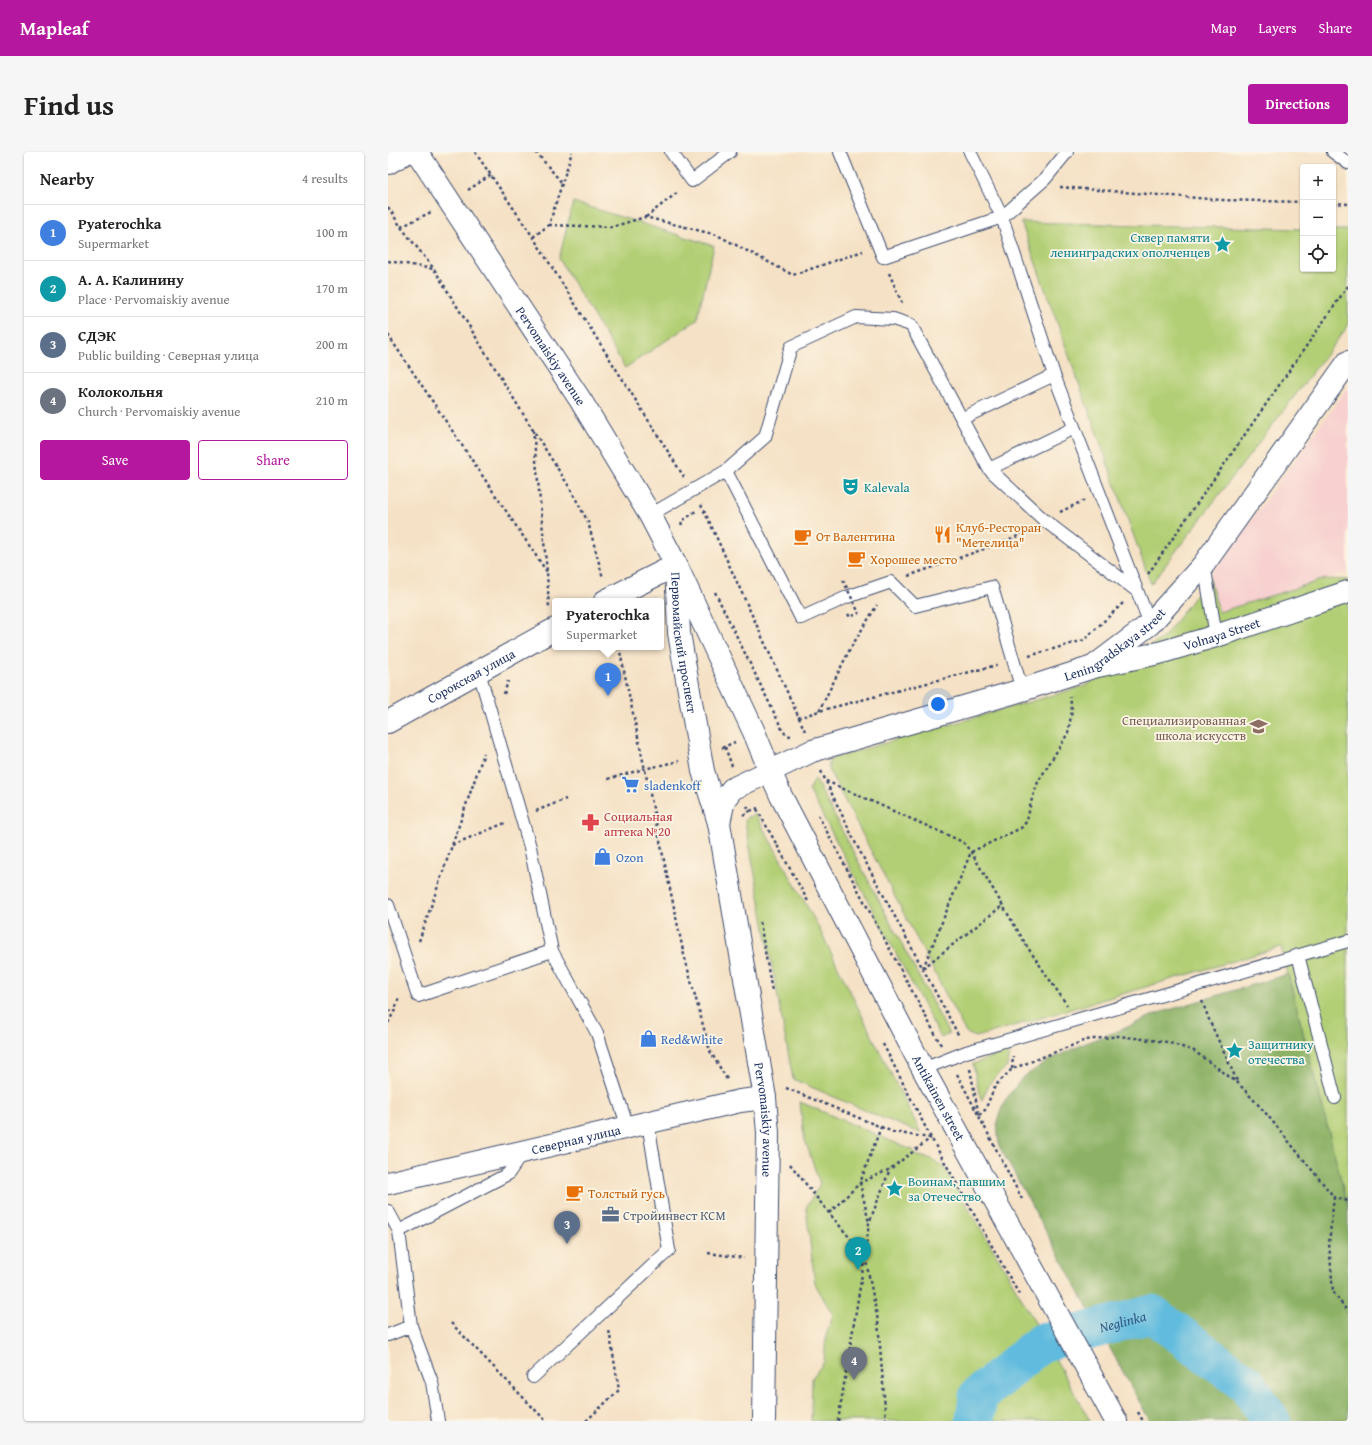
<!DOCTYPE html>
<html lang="en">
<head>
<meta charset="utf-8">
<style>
  body { margin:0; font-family:"Gentium Book Plus",serif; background:#f6f6f6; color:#222 }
  .controls { position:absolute; right:12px; top:12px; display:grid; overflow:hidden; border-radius:4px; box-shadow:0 1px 3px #0004 }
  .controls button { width:36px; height:36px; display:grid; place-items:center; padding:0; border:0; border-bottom:1px solid #e0e0e0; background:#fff; color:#222; font:20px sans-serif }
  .you { position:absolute; left:550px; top:552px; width:14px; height:14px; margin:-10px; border:3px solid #fff; border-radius:50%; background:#1a73e8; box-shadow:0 0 0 6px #1a73e833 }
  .badge { display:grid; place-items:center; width:26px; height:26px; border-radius:50%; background:#b5179e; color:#fff; font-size:13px; font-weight:700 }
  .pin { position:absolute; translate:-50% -33px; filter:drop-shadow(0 1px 2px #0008) }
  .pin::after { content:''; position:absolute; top:21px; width:14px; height:12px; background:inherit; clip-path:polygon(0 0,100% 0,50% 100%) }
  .popup { position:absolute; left:164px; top:446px; width:112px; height:52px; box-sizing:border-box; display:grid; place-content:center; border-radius:4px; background:#fff; filter:drop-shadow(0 1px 3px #0005); font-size:13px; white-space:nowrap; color:#767676 }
  .popup b { font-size:15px; color:#222 }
  .popup::after { content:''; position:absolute; left:50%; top:100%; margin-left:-8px; border:8px solid transparent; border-top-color:#fff }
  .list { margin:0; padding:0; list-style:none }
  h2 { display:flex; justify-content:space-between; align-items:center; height:52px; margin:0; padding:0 16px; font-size:17px }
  h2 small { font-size:13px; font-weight:400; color:#767676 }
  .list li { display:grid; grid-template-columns:26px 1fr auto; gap:12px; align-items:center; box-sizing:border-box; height:56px; padding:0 16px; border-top:1px solid #e0e0e0 }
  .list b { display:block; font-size:15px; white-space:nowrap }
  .list p { margin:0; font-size:13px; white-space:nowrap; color:#767676 }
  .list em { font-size:13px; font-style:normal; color:#767676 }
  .actions { display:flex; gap:8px; padding:12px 16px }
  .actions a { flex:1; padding:9px 0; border:1px solid #b5179e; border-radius:4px; text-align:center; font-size:14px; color:#b5179e }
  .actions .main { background:#b5179e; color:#fff }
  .icon { flex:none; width:22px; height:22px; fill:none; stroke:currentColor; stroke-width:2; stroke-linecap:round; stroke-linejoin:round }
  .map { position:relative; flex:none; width:960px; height:1269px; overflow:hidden; border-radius:4px }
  header { display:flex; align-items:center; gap:24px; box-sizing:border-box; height:56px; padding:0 20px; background:#b5179e; color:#fff }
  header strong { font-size:19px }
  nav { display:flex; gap:22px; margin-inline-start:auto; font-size:14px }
  .intro { display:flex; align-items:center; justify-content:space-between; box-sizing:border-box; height:96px; padding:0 24px }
  h1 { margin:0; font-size:28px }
  .button { padding:10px 18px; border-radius:4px; background:#b5179e; color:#fff; font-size:14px; font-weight:700 }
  main { display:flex; gap:24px; padding:0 24px }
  aside { flex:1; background:#fff; border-radius:4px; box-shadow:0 1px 3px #0004 }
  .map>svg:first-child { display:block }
  .built { fill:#f7d0cf }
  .green { fill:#b2cf75; stroke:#667f6a }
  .forest { fill:#8db266; stroke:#547062 }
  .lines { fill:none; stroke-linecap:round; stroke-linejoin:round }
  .river { stroke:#60bbde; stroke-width:39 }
  .service-casing { stroke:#3c4a6d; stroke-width:14 }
  .minor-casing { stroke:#3c4a6d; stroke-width:24 }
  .tertiary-casing { stroke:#3c4a6d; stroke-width:24 }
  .secondary-casing { stroke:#3c4a6d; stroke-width:24 }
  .primary-casing { stroke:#3c4a6d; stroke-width:24 }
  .path { stroke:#3c4a6d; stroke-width:2.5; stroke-dasharray:3 3; stroke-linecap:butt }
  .service { stroke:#fff; stroke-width:12 }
  .minor { stroke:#fff; stroke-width:22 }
  .tertiary { stroke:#fff; stroke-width:22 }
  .secondary { stroke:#fff; stroke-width:22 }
  .primary { stroke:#fff; stroke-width:22 }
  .path-bridge { stroke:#3c4a6d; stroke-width:2.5; stroke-dasharray:3 3; stroke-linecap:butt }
  .labels { text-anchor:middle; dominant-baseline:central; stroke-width:3.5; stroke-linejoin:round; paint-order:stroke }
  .culture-label { font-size:13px; fill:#0d838f; stroke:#fcf5e5; text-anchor:start }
  .street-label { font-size:13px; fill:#1b2f5e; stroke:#fcf5e5 }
  .food-label { font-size:13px; fill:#c56008; stroke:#fcf5e5; text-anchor:start }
  .education-label { font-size:13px; fill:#785e54; stroke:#fcf5e5; text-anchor:end }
  .shop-label { font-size:13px; fill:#366cbe; stroke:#fcf5e5; text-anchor:start }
  .health-label { font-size:13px; fill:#be3a42; stroke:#fcf5e5; text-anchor:start }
  .service-label { font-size:13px; fill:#4e5e75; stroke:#fcf5e5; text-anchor:start }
  .water-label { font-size:14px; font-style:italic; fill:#305984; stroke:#fcf5e5 }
</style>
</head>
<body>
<header>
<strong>Mapleaf</strong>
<nav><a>Map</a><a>Layers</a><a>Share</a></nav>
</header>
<div class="intro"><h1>Find us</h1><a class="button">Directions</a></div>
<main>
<aside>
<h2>Nearby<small>4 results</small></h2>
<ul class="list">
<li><span class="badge" style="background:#3f7fe0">1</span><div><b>Pyaterochka</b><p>Supermarket</p></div><em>100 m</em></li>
<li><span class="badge" style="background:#0f9aa8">2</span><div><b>А. А. Калинину</b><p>Place · Pervomaiskiy avenue</p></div><em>170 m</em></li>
<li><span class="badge" style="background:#5c6f8a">3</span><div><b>СДЭК</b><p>Public building · Северная улица</p></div><em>200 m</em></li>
<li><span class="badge" style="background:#6b7280">4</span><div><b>Колокольня</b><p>Church · Pervomaiskiy avenue</p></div><em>210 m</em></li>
</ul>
<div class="actions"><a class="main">Save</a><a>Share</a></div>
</aside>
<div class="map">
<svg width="960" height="1269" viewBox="0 0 960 1269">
  <rect width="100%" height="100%" fill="#fcf5e5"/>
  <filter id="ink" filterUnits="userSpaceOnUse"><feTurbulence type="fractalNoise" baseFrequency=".025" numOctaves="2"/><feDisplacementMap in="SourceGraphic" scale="8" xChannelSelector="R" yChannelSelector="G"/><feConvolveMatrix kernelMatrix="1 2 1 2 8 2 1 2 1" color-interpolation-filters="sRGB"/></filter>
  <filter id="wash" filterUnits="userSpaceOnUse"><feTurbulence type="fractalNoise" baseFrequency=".012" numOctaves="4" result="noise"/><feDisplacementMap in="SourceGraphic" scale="16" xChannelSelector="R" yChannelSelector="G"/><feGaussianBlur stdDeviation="0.9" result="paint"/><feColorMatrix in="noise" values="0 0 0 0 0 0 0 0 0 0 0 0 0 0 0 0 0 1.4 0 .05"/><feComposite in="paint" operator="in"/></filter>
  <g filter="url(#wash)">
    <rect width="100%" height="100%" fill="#f5e1c5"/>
    <path class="built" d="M960 236V420L831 461 821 425Z"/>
    <path class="green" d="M185 50 326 94 309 168 237 216 171 107Z
      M633 70 915 77V117H945V78H960V174L763 432Z
      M821 425 831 460 937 427 960 428V1055L893 795 588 885 578 881 444 624 441 617V611L445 606 697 534 776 485Z
      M427 627 561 882 553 886 421 638Z
      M367 663 369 665 430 774 485 886 533 981 492 965 405 927 357 669 359 665Z
      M621 899 619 915C604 926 601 931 594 948L591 941 585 912Z
      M412 950 524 998 530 1004 544 1007 556 1016 617 1117 702 1269H423L424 1226 436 1210 438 1184 445 1163 427 1132 418 1056 432 1032 416 985Z"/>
    <path class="forest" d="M900 822 960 1055V1269H762L611 994 609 969 616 950 634 926 663 907 698 891 735 877 768 862Z"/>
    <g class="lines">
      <path class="river" id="s1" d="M587 1269 590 1244 653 1191 764 1162 859 1232 883 1269"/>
    </g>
  </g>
  <g filter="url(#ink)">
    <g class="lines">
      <defs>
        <path id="service" d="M283 0 304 29 342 0
          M452 0 495 105 614 65 657 27 679 0
          M582 0 614 65 666 223 762 472
          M945 0 960 11
          M575 266 666 223
          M601 317 686 276
          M338 319 413 466 459 445 503 430 527 454 604 435 634 538
          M262 363 338 319 377 285 403 195 468 165 505 167 523 173 601 317 656 368 749 439
          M816 412 828 484
          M91 520 142 695 164 799 209 881 240 976
          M0 753 30 844 164 799
          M910 803 947 946
          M535 917 578 900 960 789
          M0 1059 11 1079 23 1174 44 1230 50 1269
          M11 1079 120 1022 135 1000
          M0 1183 23 1174
          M145 1225 281 1098 260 971"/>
        <g id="minor">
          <path d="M217 449 288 413"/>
          <path id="s2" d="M705 515 771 501 828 484 960 440"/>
          <path id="s3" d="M0 570 167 477"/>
          <path id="s4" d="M0 1031 352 949 377 946"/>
        </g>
        <g id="tertiary">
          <path d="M0 11 19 0"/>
          <path id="s5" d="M288 413 291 481 315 619 331 671 377 946 380 981 376 1269"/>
          <path d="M331 671 336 648 344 637 382 619"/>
        </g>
        <g id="secondary">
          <path id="s6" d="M382 619 424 599 634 538 705 515 762 472 816 412 960 210"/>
        </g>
        <g id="primary">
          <path id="s7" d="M29 0 193 249 262 363 288 413 366 580 382 619 393 644 535 917 728 1269"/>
        </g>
      </defs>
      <use href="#service" class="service-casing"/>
      <use href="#minor" class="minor-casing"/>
      <use href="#tertiary" class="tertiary-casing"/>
      <use href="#secondary" class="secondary-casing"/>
      <use href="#primary" class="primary-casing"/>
      <path class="path" d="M87 0 145 85 296 325
        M148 0 174 31
        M672 35 834 48 915 50
        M80 38 103 23
        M945 51 960 52
        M0 55 13 75 43 60
        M258 65 290 40
        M161 73 224 75 257 65 329 83 405 123 475 99
        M13 75 46 117 145 278 182 336 200 370 215 426
        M145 85 161 73 184 0
        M0 109 46 117
        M501 121 514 151
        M0 183 159 420
        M145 278 159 420 161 456
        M313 353 321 369 417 579
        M672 360 697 348
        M294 373 293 370 309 358
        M760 422 960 134
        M520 424 624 387 642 377
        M327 440 394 577 398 583 403 584
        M460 462 462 465 471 461
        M231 495 296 803 322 899 340 929
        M641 504 696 488 735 451
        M116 542 120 529
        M431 559 462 497 489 453
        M410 566 431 559 609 513
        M337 595 344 614
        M334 596 347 590
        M433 619 468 692 571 884
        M220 627 256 617 291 609
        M438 629 575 690 583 700 640 796 679 853
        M359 654 362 659 370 656
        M369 657 421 751
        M148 659 178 647
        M355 663 362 659
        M430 663 553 893
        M64 693 117 671
        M372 770 384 840
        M31 789 96 601
        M535 816 583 700 633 676 639 669 643 650 650 630 680 581 684 558 682 545
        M535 816 614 754
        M814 849 822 870 850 931
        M0 859 6 858
        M0 871 7 858 11 845
        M495 892 542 984 632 1144
        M582 917 591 964
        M624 917 625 904
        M569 922 634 1047
        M398 936 493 975 472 1031 481 1071
        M591 963 597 958 607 934 624 917 698 888 731 884 779 890 806 899 850 931 876 959 946 1045 960 1049
        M493 975 505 980 542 986
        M402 1012 441 1061 477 1104 490 1169 498 1269
        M946 1045 941 1091 945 1140 960 1160
        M441 1061 472 1031 502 1017 543 986
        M320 1101 356 1106
        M63 1171 158 1269
        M750 1260 755 1269
        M198 1269 231 1238 221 1178
        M450 1269 477 1104 481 1071 502 1017"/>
      <use href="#service" class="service"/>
      <use href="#minor" class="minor"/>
      <use href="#tertiary" class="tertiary"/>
      <use href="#secondary" class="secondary"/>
      <use href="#primary" class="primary"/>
      <path class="path-bridge" d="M455 428 471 461"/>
    </g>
  </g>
  <defs>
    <symbol id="sight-bare" viewBox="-9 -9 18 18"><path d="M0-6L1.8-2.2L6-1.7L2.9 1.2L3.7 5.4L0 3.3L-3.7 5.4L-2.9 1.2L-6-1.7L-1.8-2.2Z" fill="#0f9aa8" stroke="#fcf5e5" stroke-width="2.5" paint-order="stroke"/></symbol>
    <symbol id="theatre-bare" viewBox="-9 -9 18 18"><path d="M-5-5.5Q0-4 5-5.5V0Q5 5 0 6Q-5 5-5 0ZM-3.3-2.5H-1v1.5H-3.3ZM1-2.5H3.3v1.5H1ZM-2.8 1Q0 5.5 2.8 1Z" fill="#0f9aa8" stroke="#fcf5e5" stroke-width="2.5" paint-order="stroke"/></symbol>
    <symbol id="restaurant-bare" viewBox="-9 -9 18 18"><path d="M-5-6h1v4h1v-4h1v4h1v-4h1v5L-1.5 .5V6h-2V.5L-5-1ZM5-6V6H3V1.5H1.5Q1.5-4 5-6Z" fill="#e8710a" stroke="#fcf5e5" stroke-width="2.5" paint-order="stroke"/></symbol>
    <symbol id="cafe-bare" viewBox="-9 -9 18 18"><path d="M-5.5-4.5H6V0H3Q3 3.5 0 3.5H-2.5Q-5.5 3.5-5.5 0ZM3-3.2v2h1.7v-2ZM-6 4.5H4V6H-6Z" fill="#e8710a" stroke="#fcf5e5" stroke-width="2.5" paint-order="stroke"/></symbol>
    <symbol id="school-bare" viewBox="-9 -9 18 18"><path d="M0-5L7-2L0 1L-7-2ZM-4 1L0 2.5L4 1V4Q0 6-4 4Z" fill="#8d6e63" stroke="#fcf5e5" stroke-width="2.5" paint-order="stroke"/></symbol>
    <symbol id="supermarket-bare" viewBox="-9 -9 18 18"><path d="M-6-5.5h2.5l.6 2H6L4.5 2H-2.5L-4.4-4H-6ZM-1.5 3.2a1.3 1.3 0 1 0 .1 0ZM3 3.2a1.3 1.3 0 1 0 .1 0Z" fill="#3f7fe0" stroke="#fcf5e5" stroke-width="2.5" paint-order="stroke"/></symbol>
    <symbol id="pharmacy-bare" viewBox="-9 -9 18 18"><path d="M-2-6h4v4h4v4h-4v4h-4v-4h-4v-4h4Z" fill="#e0444e" stroke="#fcf5e5" stroke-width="2.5" paint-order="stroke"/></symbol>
    <symbol id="shop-bare" viewBox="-9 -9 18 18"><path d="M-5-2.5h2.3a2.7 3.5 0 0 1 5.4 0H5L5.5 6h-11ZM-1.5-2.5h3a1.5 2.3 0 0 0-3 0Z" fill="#3f7fe0" stroke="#fcf5e5" stroke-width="2.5" paint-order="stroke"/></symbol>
    <symbol id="office-bare" viewBox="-9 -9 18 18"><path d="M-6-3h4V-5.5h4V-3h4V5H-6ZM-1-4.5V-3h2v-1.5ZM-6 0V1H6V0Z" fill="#5c6f8a" stroke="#fcf5e5" stroke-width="2.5" paint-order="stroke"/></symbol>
  </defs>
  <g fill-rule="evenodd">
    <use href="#sight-bare" x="822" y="80" width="25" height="25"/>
    <use href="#theatre-bare" x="450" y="322" width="25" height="25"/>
    <use href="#restaurant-bare" x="542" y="370" width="25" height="25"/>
    <use href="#cafe-bare" x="402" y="372" width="25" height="25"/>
    <use href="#cafe-bare" x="456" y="394" width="25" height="25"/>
    <use href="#school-bare" x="858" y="562" width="25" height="25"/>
    <use href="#supermarket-bare" x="230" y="620" width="25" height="25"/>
    <use href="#pharmacy-bare" x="190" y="658" width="25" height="25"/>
    <use href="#shop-bare" x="202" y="692" width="25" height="25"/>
    <use href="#shop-bare" x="248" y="874" width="25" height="25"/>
    <use href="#sight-bare" x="834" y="886" width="25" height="25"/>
    <use href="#sight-bare" x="494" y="1024" width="25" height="25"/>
    <use href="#cafe-bare" x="174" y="1028" width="25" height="25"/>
    <use href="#office-bare" x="210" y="1050" width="25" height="25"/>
  </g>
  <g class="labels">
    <g class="culture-label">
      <text x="822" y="85" text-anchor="end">Сквер памяти<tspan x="822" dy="15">ленинградских ополченцев</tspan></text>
      <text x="476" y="335">Kalevala</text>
      <text x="860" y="892">Защитнику<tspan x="860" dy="15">отечества</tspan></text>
      <text x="520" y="1029">Воинам, павшим<tspan x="520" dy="15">за Отечество</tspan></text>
    </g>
    <g class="street-label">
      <text stroke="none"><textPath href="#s7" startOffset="244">Pervomaiskiy avenue</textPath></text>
      <text stroke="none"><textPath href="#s2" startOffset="133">Volnaya Street</textPath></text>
      <text stroke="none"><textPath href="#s5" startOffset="78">Первомайский проспект</textPath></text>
      <text stroke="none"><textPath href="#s6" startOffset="370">Leningradskaya street</textPath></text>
      <text stroke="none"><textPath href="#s3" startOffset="95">Сорокская улица</textPath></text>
      <text stroke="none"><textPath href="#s7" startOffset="1082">Antikainen street</textPath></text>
      <text stroke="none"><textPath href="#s5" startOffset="563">Pervomaiskiy avenue</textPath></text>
      <text stroke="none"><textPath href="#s4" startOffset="193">Северная улица</textPath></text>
    </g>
    <g class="food-label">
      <text x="568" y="375">Клуб-Ресторан<tspan x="568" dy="15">"Метелица"</tspan></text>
      <text x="428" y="384">От Валентина</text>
      <text x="482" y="407">Хорошее место</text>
      <text x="200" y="1041">Толстый гусь</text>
    </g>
    <g class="education-label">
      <text x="858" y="568">Специализированная<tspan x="858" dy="15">школа искусств</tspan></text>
    </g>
    <g class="shop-label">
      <text x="256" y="633">sladenkoff</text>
      <text x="228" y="705">Ozon</text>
      <text x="273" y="887">Red&amp;White</text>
    </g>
    <g class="health-label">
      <text x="216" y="664">Социальная<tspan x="216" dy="15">аптека №20</tspan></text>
    </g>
    <g class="service-label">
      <text x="235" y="1063">Стройинвест КСМ</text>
    </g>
    <g class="water-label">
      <text stroke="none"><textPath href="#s1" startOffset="192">Neglinka</textPath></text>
    </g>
  </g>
</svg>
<div class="controls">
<button>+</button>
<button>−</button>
<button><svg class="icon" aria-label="locate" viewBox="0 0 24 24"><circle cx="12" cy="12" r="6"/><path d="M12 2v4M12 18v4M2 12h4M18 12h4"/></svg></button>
</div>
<div class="you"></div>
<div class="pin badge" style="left:220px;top:544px;background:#3f7fe0">1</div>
<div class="popup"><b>Pyaterochka</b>Supermarket</div>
<div class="pin badge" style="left:470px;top:1118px;background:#0f9aa8">2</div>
<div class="pin badge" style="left:179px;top:1092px;background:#5c6f8a">3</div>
<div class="pin badge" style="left:466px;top:1228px;background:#6b7280">4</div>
</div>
</main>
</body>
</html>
